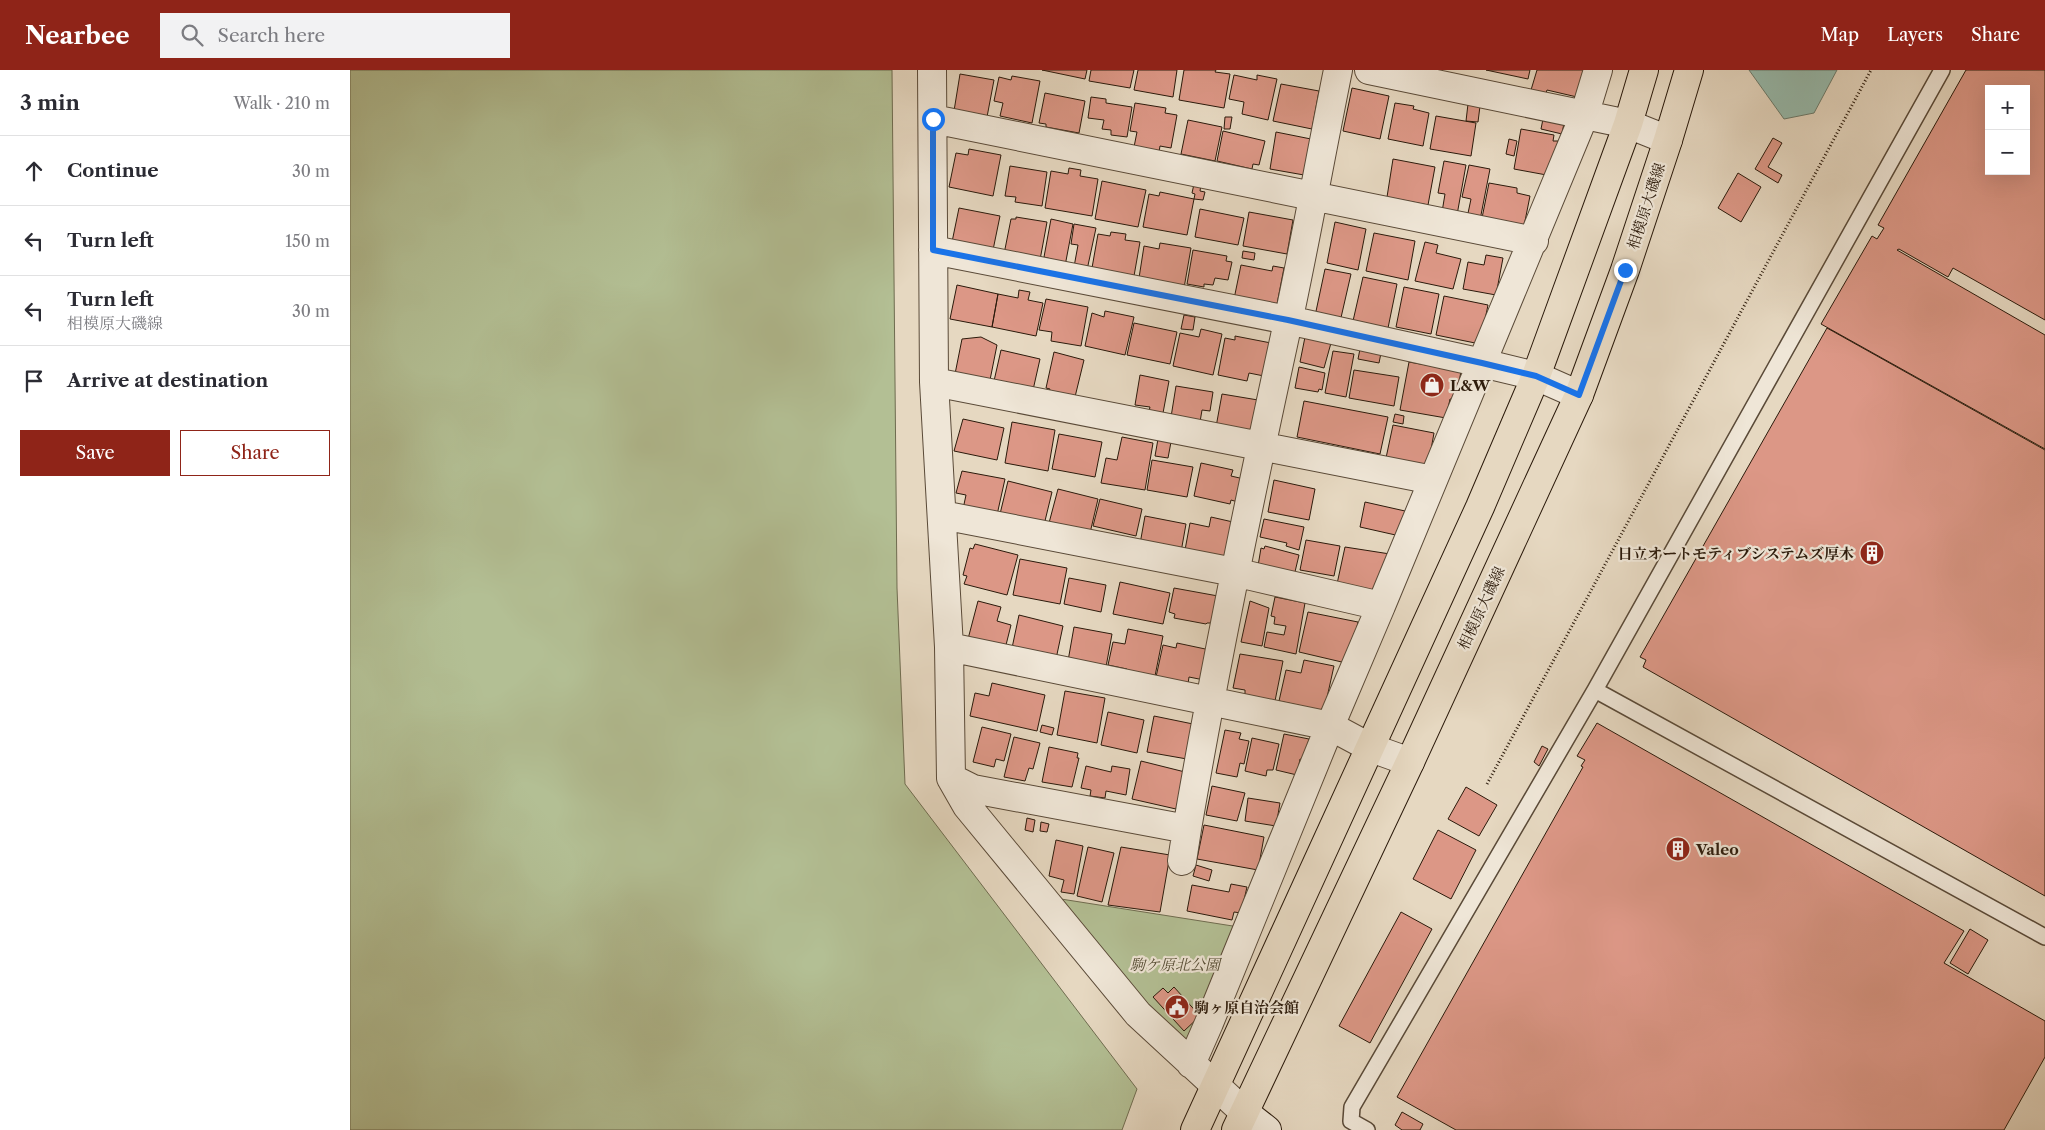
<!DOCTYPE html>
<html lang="en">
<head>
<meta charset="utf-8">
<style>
  body { margin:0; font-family:"Libre Caslon Text","Noto Serif JP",serif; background:#f2f2f3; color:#2b2b33 }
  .controls { position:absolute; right:15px; top:15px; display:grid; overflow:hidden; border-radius:0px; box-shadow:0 5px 20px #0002 }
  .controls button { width:45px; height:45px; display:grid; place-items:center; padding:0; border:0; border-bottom:1px solid #e1e1e2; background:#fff; color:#2b2b33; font:25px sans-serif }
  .stop { position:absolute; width:15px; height:15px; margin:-11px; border:4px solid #1a73e8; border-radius:50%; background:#fff }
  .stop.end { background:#1a73e8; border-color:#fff; box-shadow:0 1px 5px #0008 }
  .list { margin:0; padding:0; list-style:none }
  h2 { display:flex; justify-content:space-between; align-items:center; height:65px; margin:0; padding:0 20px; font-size:21px }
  h2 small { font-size:16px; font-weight:400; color:#7c7c81 }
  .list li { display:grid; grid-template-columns:32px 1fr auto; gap:15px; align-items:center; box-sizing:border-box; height:70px; padding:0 20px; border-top:1px solid #e1e1e2 }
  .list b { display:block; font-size:19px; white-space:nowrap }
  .list p { margin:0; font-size:16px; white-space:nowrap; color:#7c7c81 }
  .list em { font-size:16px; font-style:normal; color:#7c7c81 }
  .actions { display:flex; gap:10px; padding:15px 20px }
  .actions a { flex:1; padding:11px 0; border:1px solid #8f2418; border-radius:0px; text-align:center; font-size:18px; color:#8f2418 }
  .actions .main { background:#8f2418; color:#fff }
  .icon { flex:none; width:28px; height:28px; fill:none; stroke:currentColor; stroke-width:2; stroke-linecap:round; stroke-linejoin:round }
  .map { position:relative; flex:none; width:1695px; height:1060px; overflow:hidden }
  header { display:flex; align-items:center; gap:30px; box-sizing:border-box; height:70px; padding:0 25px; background:#8f2418; color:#fff }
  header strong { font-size:24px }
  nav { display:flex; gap:28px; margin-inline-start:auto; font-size:18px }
  .search { width:350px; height:45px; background:#f2f2f3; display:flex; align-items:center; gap:12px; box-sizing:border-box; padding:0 18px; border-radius:0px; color:#7c7c81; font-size:19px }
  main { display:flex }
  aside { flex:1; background:#fff }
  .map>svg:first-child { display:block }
  .green { fill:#b3bf94; stroke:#6f6c50 }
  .water { fill:#97bbad; stroke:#6c7b6c }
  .building { fill:#dc9786; stroke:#2b1a0b; fill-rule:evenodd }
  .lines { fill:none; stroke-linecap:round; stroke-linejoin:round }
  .lane-casing { stroke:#5a4a38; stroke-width:18 }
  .street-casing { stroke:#5a4a38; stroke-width:30 }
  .secondary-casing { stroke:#2b1a0b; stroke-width:30 }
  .primary-casing { stroke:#2b1a0b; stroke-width:30 }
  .path { stroke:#2b1a0b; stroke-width:3; stroke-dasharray:1 2.5; stroke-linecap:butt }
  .lane { stroke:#efe6d7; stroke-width:15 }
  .street { stroke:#efe6d7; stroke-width:28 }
  .secondary { stroke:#efe6d7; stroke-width:28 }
  .primary { stroke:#e6d8c1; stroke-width:28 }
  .route { stroke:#1a73e8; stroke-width:6 }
  .labels { text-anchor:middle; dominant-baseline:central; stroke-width:4.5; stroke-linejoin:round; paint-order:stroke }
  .street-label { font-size:15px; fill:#2b1a0b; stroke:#efe6d7 }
  .poi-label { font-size:15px; font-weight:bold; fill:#2b1a0b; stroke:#efe6d7; text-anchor:start }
  .park-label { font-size:15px; font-style:italic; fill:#544c34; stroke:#efe6d7 }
</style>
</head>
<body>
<header>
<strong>Nearbee</strong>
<div class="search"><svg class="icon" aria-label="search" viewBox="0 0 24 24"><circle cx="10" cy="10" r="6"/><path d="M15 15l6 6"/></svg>Search here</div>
<nav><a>Map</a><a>Layers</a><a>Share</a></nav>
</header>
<main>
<aside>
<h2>3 min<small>Walk · 210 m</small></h2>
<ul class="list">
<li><svg class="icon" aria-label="ahead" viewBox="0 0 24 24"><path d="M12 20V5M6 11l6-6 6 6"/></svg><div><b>Continue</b></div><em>30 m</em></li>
<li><svg class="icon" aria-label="left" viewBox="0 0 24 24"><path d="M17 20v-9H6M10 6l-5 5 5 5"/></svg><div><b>Turn left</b></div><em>150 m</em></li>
<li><svg class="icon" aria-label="left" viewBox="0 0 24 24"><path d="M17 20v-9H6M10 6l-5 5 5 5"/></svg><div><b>Turn left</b><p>相模原大磯線</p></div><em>30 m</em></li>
<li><svg class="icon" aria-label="arrive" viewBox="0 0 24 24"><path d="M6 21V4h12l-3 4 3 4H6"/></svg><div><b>Arrive at destination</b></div></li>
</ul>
<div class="actions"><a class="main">Save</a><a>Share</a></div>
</aside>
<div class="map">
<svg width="1695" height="1060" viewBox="0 0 1695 1060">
  <rect width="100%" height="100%" fill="#e6d8c1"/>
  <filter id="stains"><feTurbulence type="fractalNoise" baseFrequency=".004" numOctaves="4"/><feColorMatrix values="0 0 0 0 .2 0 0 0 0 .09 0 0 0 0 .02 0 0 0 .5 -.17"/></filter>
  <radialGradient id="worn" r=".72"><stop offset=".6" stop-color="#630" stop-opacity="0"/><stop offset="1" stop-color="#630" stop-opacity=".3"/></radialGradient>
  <path class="green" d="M0 0H542L547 518 555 714 787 1019 772 1060H0Z
    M711 829 889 857 844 971 831 968 790 926Z"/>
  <path class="water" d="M1399 0H1487L1464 43 1434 49Z"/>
  <path class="building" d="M692 0H737L735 9Z
    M741 0H784L780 18 739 11Z
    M788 0H827L823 27 784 20Z
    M834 0H866L865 2 880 4 874 38 829 30Z
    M1136 0H1180L1178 9Z
    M1187 0H1237L1227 27 1197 20 1196 23 1181 20Z
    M1616 0H1695V250L1603 198 1598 207 1549 179 1547 180 1695 265V379L1471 254 1522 166 1527 169 1534 158 1528 155ZM1639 19H1676V101H1639Z
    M610 4 644 10 637 47 604 41Z
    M884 5 907 10V5L927 9 918 50 892 44 894 32 879 29Z
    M662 6 690 11 682 53 650 46 653 33 644 31 649 7 661 10Z
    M931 14 969 21 962 59 923 51Z
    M1002 18 1039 26 1030 69 993 61Z
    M695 23 735 31 729 63 696 57V54L689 53Z
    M741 27 756 29V33L782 37 777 67 761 65V60L752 59 754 50 738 48Z
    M785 33 816 38 815 43 827 45 821 78 810 76 809 82 784 77 787 62 780 61Z
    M1045 33 1064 36 1063 39 1079 43 1073 76 1038 69Z
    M1118 34 1130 36 1128 52 1116 51Z
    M1086 46 1126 53 1121 86 1080 79Z
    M875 47H882L880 59H874Z
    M1193 49 1214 53 1212 64 1191 59Z
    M838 50 872 57 865 91 831 84Z
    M1171 59 1204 65 1203 71H1208L1202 106 1164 99Z
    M873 61 915 71 909 95 903 94 902 99 867 91Z
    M926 62 961 69 954 105 920 99Z
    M1423 68 1432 73 1418 97 1432 105 1428 113 1405 99Z
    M1159 69 1167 71 1164 86 1156 84Z
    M619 79 651 85 643 126 599 117 606 83 618 85Z
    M1043 89 1085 97 1078 135 1037 127Z
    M1094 91 1116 95 1107 145 1092 142 1095 124 1088 123Z
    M1119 95 1140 99 1130 150 1117 148 1121 129 1112 127Z
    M660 96 697 102 692 136 665 132 666 127 655 126Z
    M719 98 731 100 730 106 748 109 742 146 695 138 701 101 718 104Z
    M1388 103 1411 117 1391 152 1368 138Z
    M752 111 796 120 788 157 745 149Z
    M1139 113 1167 118V123L1180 126 1174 156 1132 148Z
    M844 114 851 115 850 121 855 122 853 130 844 129 845 124 842 123Z
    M810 122 844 129 837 165 793 157 799 124 809 126Z
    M609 138 650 146 643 180 602 172Z
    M850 139 894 148 888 175 845 167Z
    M899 142 943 150 937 184 893 176Z
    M666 147 697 152 690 190 654 184 661 149H666Z
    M701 149 723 154 715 196 700 192 701 189 694 187Z
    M985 152 1016 159 1008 200 977 193Z
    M724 154 746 158 737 200 724 197 728 175 721 174Z
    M761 162 776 164 775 170 790 172 784 206 742 198 748 164 760 166Z
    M1024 163 1065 171 1058 210 1016 201Z
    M1075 172 1088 175 1086 183 1111 189 1103 219 1065 211Z
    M810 173 841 178 834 218 789 208 794 176 809 179Z
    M843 180 877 186 876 191 882 192 878 210 865 208 863 215 854 214V217L837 214Z
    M893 181 905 183 904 190 892 188Z
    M1136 185 1153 188 1146 225 1113 219 1118 192 1134 195Z
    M891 195 922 201 923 196 934 198 927 234 918 232 917 236 884 229Z
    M975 199 1001 204 990 252 965 246Z
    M1013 207 1047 214 1038 258 1003 251Z
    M607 215 648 224 642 257 600 249Z
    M1054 217 1089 224 1081 264 1046 257Z
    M669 220 680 222 678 230 693 233 686 266 642 257 648 224 668 228Z
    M1094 226 1138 235 1130 274 1086 265Z
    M696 229 738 237 731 276 701 271 702 262 689 260Z
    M755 241 784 247 775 285 735 276 742 243 754 247Z
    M834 245 845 247 843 260 831 259Z
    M784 253 827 262 820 294 777 285Z
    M1477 258 1695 380V826L1293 597 1296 590 1290 587Z
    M851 259 872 264 863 305 823 296 830 263 849 267Z
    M885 266 921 273 914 306 899 303 897 311 868 305 875 268 885 270Z
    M631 267 647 275 640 310 605 304 612 269Z
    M955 267 981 273 974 298 950 292Z
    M1010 279 1031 283 1029 293 1008 289Z
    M651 280 690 289 683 320 644 311Z
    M983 281 1004 284 996 327 975 323Z
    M704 282 734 290 724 331 698 325 700 319 696 318Z
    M1059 292 1111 301 1106 330 1100 329 1096 348 1050 340Z
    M949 297 975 303 972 320 969 319 968 322 945 318Z
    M1004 300 1049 307 1044 336 999 328Z
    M790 305 819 311 813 343 799 341 800 337 785 335Z
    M826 316 863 322 860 341 852 340 850 352 821 347Z
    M872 324 908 330 901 364 866 357Z
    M954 331 1038 347 1030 384 947 367Z
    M1045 344 1054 346 1053 354 1043 352Z
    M613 349 654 358 647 390 604 381Z
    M662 352 705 360 698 401 655 393Z
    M1043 355 1084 363 1078 396 1036 388Z
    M709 364 752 372 745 407 702 399Z
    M772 367 803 373 795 420 751 413 756 388 767 390Z
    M808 369 821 372 818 388 805 386Z
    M802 390 843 397 837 427 797 420Z
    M851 393 883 400 881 406 894 409 888 432 881 430 880 434 844 426Z
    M612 401 655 409 647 445 613 439 616 425 606 423Z
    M924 410 965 419 959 450 918 442Z
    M658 411 702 422 694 455 650 444Z
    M708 419 748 429 740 463 699 453Z
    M750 429 792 439 786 466 743 456Z
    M1015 432 1055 441 1050 466 1010 457Z
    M795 446 836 454 831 482 790 474Z
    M861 447 883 452 875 488 835 480 840 453 859 457Z
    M914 449 954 457 949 480 936 476 937 473 910 467Z
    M956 470 990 476 984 506 950 500Z
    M625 474 668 485 657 525 614 514 617 506 613 505 620 478 623 479Z
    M915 476 949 485 944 506 908 496 911 478 914 479Z
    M995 477 1040 484 1033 505 1022 521 987 514Z
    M670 489 717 498 710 534 663 525Z
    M719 508 756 515 751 542 714 534Z
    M770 512 820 523 813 554 763 544Z
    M824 518 868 526 862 553H857L856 554 824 548 825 544 819 542Z
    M925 527 955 533 946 584 914 577 917 562 934 565 936 556 924 554 925 547 921 546Z
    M628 531 651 537 647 551 661 555 655 579 618 569Z
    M900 531 919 538 912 576 891 572Z
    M958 542 1008 552 1004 571H1001L996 593 949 582Z
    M669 545 713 556 706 589 662 578Z
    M724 557 762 564 756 597 718 591Z
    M778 559 813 566 804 611 775 605 777 599 758 595 763 572 775 574Z
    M827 573 860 580 854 610 839 607 838 614 806 607 813 575 826 578Z
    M890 584 933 591 925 631 895 625V620L883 618Z
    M954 590 984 596 974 641 929 631 936 600 951 603Z
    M642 613 695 625 687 661 620 646 625 623 639 626Z
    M715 621 755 628 747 673 707 665Z
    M758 642 794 650 787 683 751 675Z
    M804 646 843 654 837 689 797 682Z
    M1247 653 1614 861 1594 893 1695 951V987L1654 1060H1106L1047 1027 1233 697 1231 696 1235 690 1227 686Z
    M692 655 704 658 702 665 690 662Z
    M632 657 661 664 654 691 646 689 644 697 623 692Z
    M875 660 891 663 889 669 899 671 894 694 890 693 887 707 866 703Z
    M934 664 959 669 954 690 950 689 947 705 926 700Z
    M664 667 690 673 683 699 679 698 675 711 654 707Z
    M902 668 929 674 923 700H917L916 706 895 701Z
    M1192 676 1198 679 1189 696 1184 692Z
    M699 677 728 683 727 688H729L722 717 692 712Z
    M791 691 835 702 826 739 782 729Z
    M736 696 761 702 762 696 780 699 776 725 756 721 755 728 740 726 741 720 731 718Z
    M862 716 895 723 887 751 856 745Z
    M1116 717 1147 735 1129 766 1098 749Z
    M898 728 930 733 926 756 895 751Z
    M677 748 685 750 683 762 675 760Z
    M691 752 699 754 697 762 690 761Z
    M854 755 914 767 908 800 847 789Z
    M1088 760 1126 780 1101 829 1063 809Z
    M706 770 733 776 724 824 711 822 714 810 699 806Z
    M738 777 764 783 752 832 727 826Z
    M771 777 820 785 810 842 758 835Z
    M846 795 862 800 859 811 843 806Z
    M881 814 897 817 891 843 884 842 882 850 837 841 842 815 879 822Z
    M1051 842 1082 859 1020 973 989 956Z
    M1620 859 1638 870 1618 904 1600 893Z
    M824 917 850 946 834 961 803 927 813 918 818 923Z
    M1052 1042 1073 1054 1070 1060H1052L1045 1055Z"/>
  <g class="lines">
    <defs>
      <path id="lane" d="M1245 620 1695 867
        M1017 1060 1001 1051 1002 1037 1245 620 1592 0"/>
      <path id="street" d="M582 0 584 312 599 577 601 708 617 736 788 944 894 1042
        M1019 0 1278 54 1318 70
        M583 49 1184 171
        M583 180 938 250 1132 293 1186 306 1229 325
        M584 312 1083 410
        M592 445 884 502 1031 536 1234 46 1248 0
        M599 577 980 656 1021 678 1060 692
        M601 708 623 719 837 759C866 589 901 421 938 252 956 168 971 84 988 0
        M832 791 837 759
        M841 994 859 953 980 656 1031 536"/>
      <path id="secondary" d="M894 1042 917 1060"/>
      <path id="primary" d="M845 1060 1130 437 1186 306 1278 54 1294 0
        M886 1060 1060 692 1229 325 1275 200 1318 70 1339 0"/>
    </defs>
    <use href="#lane" class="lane-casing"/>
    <use href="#street" class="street-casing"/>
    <use href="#secondary" class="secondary-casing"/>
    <use href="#primary" class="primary-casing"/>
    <path class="path" d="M1137 714 1521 0"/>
    <use href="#lane" class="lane"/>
    <use href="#street" class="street"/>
    <use href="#secondary" class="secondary"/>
    <use href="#primary" class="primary"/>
  </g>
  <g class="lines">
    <path class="route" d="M583 49V180L938 250 1132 293 1186 306 1229 325 1275 200"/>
  </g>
  <defs>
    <symbol id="shop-disc" viewBox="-11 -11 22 22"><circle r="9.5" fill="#8f2418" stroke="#efe6d7"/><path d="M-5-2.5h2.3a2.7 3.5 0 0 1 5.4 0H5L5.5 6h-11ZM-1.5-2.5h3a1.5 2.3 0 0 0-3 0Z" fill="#fff"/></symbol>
    <symbol id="building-disc" viewBox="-11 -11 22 22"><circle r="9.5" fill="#8f2418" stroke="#efe6d7"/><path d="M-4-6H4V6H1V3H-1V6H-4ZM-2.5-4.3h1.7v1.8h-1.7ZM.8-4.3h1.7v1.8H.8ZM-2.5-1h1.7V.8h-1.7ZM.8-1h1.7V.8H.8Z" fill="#fff"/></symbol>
    <symbol id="civic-disc" viewBox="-11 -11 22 22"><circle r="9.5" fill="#8f2418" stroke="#efe6d7"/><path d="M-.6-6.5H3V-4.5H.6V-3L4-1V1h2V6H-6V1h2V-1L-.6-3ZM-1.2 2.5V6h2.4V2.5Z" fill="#fff"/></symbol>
  </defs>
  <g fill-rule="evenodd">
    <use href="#shop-disc" x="1068" y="301" width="28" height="28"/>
    <use href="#building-disc" x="1508" y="469" width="28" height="28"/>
    <use href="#building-disc" x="1314" y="765" width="28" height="28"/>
    <use href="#civic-disc" x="813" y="923" width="28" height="28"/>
  </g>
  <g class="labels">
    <g class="street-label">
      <text transform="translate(1296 136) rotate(-72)">相模原大磯線</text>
      <text transform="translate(1131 538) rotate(-65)">相模原大磯線</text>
    </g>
    <g class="poi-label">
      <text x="1100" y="315">L&amp;W</text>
      <text x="1504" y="483" text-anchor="end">日立オートモティブシステムズ厚木</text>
      <text x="1346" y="779">Valeo</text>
      <text x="844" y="937">駒ヶ原自治会館</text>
    </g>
    <g class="park-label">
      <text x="825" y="894">駒ケ原北公園</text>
    </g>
  </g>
  <rect width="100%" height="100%" filter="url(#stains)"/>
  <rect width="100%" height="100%" fill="url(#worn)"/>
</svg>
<div class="controls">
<button>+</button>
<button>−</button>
</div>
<div class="stop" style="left:583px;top:49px"></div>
<div class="stop end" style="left:1275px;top:200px"></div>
</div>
</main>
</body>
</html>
